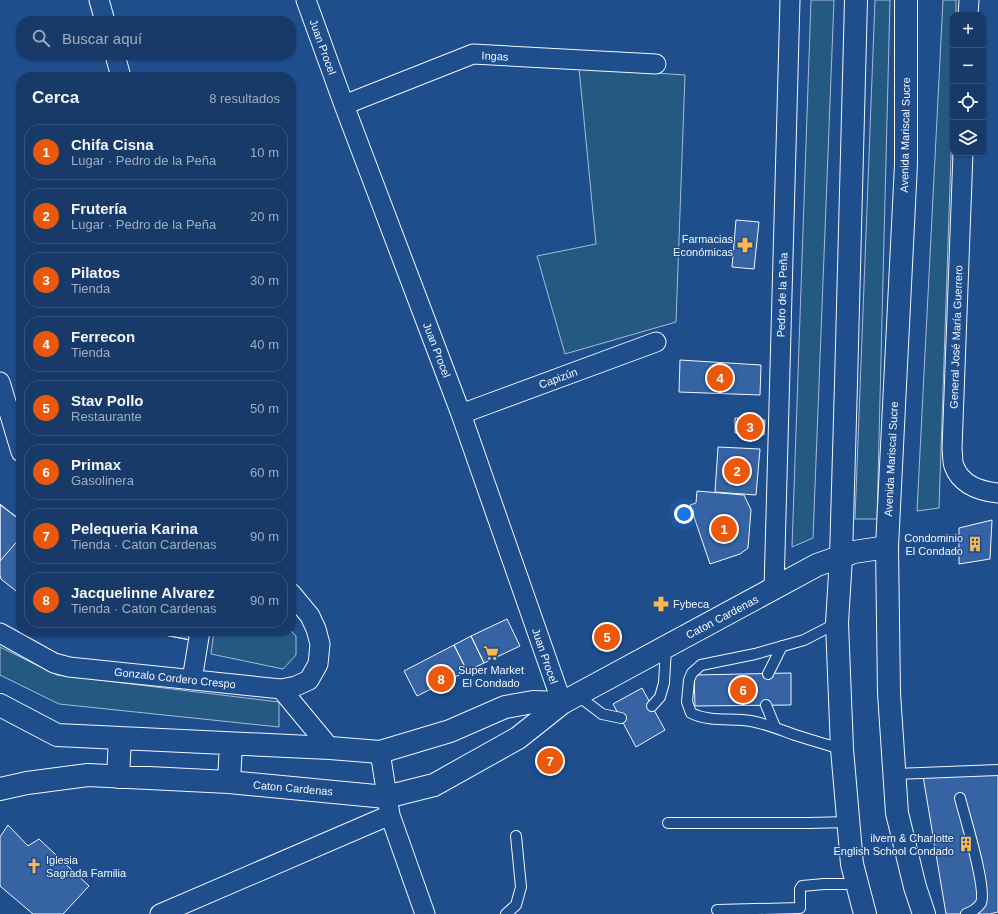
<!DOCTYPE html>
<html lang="es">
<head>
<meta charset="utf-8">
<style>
  body { margin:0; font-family:Helvetica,sans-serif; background:#244571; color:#f1f3f6 }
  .controls { position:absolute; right:12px; top:12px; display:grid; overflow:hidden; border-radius:8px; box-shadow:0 1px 3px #0004 }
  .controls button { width:36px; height:36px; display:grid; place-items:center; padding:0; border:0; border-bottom:1px solid #36547d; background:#173a69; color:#f1f3f6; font:20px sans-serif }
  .you { position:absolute; left:684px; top:514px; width:14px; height:14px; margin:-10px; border:3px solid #fff; border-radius:50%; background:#1a73e8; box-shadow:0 0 0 6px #1a73e833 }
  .badge { display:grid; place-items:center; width:26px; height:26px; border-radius:50%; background:#ea580c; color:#fff; font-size:13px; font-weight:700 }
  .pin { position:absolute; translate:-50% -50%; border:2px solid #fff; box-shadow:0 1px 4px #0006 }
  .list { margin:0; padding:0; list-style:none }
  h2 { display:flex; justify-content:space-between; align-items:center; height:52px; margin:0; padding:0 16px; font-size:17px }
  h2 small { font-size:13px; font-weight:400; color:#9eadc0 }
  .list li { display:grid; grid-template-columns:26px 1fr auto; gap:12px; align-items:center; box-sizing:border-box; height:56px; margin:0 8px 8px; padding:0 8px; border:1px solid #36547d; border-radius:16px }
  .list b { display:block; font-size:15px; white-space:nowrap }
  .list p { margin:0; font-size:13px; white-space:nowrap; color:#9eadc0 }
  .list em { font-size:13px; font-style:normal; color:#9eadc0 }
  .icon { flex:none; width:22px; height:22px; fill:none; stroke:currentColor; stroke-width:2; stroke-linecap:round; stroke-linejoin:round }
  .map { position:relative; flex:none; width:998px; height:914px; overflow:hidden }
  .search { position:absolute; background:#173a69; box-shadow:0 1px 3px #0004; left:16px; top:16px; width:280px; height:44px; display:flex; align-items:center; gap:10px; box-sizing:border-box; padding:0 14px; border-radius:16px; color:#9eadc0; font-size:15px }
  .panel { position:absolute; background:#173a69; box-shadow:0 1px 3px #0004; left:16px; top:72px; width:280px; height:564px; border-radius:16px }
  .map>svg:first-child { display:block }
  .green { fill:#245a82; stroke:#a8bbd7 }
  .building { fill:#3563a3; stroke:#f2f6ff }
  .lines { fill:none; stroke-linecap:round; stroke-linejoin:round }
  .lane-casing { stroke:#f2f6ff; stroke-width:12 }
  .street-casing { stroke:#f2f6ff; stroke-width:21 }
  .secondary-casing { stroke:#f2f6ff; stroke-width:24 }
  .primary-casing { stroke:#f2f6ff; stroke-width:24 }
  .lane { stroke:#1f4e8c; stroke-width:10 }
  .street { stroke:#1f4e8c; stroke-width:19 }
  .secondary { stroke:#1f4e8c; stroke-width:22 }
  .primary { stroke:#1f4e8c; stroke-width:22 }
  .labels { text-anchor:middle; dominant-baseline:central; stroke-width:3; stroke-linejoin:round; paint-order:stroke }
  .street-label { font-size:11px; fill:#f2f6ff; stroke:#1f4e8c }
  .poi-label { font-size:11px; fill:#f2f6ff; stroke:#1f4e8c; text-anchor:end }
</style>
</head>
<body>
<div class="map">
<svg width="998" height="914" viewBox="0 0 998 914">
  <rect width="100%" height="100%" fill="#1f4e8c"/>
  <path class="green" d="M811 0H834L813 538 792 547Z
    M875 0H890L877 519H855Z
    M943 0H956V15H953V97L939 508 917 511Z
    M579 68 685 75 676 322 565 354 537 256 596 244Z
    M214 631H291L296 636V655L283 669 211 654Z
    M0 647 57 675 279 702V727L59 704 0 675Z"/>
  <path class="building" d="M736 220 759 222 754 269 732 267Z
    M680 360 761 365 760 395 679 392Z
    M735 418 765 420 764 435 735 433Z
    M718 447 760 449 756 495 715 492Z
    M697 491 744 495 751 510 748 548 740 554 710 564 690 505 696 503Z
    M0 504 21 521V537L0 561Z
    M0 505 21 520V595L1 579 0 575Z
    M992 520 990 559 959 564V528Z
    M507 619 520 646 484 663 471 636Z
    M144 631H193L190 640Z
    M144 631H193L190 640Z
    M471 636 484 663 467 671 454 645Z
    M454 645 467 671 417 696 404 671Z
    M791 673V705L695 706 694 675Z
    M642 688 665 730 636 747 613 704Z
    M551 750 560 766 549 772 541 756Z
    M998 775V912L990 914H946L923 776Z
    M8 825 28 846 39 839 89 886 63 914H33L0 886V837Z"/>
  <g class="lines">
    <defs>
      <path id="lane" d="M837 623 804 640 755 654 701 665 692 673 689 680 687 702 691 713C709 722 731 718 751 721 767 724 781 730 795 735 811 740 827 745 842 749
        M768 674 782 646
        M577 695 602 714 621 718
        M766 705 775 727
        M652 706 660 697 664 683 666 647
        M895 774 998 770
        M960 798C965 818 987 888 981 903 978 908 971 912 966 914
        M668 823H809L849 822
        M717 910 800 908V889L802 886 824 884H857
        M506 914 516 905 521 887 516 836"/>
      <path id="street" d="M99 0 105 21
        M306 0 344 105 461 414 562 703
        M968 15 969 0
        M115 55 121 77
        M344 105 473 54 656 64
        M963 153 952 449C953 454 952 461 954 466 961 485 979 491 998 493
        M0 382 21 452
        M461 414 656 342
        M774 589 790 0
        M0 633 54 663 69 667 281 689 296 686 309 680 318 664 320 644 316 629 310 616 291 593
        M192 680 200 631
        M281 689 330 748
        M380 752 390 815 425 914
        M160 914 390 815"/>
      <path id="secondary" d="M0 705 57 735 330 748 380 752 450 731 505 707 533 702 562 703
        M118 777 120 738
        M229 782 231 744
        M0 789 27 783 88 775 229 782 386 797 434 785 518 738 562 703 817 565 854 552 887 547"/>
      <path id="primary" d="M856 0 846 383 841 557 837 623 842 749 852 864 865 914
        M906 0V164L887 547 889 693 897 813 915 887 924 914"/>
    </defs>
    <use href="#lane" class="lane-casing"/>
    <use href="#street" class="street-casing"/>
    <use href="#secondary" class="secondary-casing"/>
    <use href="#primary" class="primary-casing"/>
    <use href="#lane" class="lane"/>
    <use href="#street" class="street"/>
    <use href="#secondary" class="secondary"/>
    <use href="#primary" class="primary"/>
  </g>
  <defs>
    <symbol id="pharmacy-bare" viewBox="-9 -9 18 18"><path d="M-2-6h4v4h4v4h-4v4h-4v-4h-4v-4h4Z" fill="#ffb74d" stroke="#1f4e8c" stroke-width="2.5" paint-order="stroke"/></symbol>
    <symbol id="building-bare" viewBox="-9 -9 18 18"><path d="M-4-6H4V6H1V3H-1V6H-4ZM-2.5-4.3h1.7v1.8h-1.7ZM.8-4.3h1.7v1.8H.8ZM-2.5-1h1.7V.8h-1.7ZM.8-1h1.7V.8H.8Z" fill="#ffb74d" stroke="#1f4e8c" stroke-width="2.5" paint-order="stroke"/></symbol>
    <symbol id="supermarket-bare" viewBox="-9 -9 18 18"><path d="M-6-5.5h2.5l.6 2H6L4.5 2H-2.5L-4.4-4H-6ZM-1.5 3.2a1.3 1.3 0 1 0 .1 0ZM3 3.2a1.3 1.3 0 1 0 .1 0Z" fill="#ffb74d" stroke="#1f4e8c" stroke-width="2.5" paint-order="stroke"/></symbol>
    <symbol id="church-bare" viewBox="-9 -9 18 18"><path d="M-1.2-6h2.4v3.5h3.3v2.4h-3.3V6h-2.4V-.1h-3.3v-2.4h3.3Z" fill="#ffb74d" stroke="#1f4e8c" stroke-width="2.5" paint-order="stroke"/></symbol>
  </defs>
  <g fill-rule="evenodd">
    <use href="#pharmacy-bare" x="734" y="234" width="22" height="22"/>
    <use href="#building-bare" x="964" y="533" width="22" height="22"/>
    <use href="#pharmacy-bare" x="650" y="593" width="22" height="22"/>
    <use href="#supermarket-bare" x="480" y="642" width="22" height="22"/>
    <use href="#building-bare" x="955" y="833" width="22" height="22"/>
    <use href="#church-bare" x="23" y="855" width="22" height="22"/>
  </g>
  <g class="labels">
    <g class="street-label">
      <text transform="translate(323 47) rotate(70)">Juan Procel</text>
      <text transform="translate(495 56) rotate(3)">Ingas</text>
      <text transform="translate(905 135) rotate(-89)">Avenida Mariscal Sucre</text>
      <text transform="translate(782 295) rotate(-88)">Pedro de la Peña</text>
      <text transform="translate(956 337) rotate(-88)">General José María Guerrero</text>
      <text transform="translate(437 350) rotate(69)">Juan Procel</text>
      <text transform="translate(558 378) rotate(-20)">Capizún</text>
      <text transform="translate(891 459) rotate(-87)">Avenida Mariscal Sucre</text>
      <text transform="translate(722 617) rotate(-28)">Caton Cardenas</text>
      <text transform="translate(545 656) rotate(71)">Juan Procel</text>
      <text transform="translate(175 678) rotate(6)">Gonzalo Cordero Crespo</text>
      <text transform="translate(293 788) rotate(5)">Caton Cardenas</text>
    </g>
    <g class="poi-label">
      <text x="733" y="239">Farmacias<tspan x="733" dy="13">Económicas</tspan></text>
      <text x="963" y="538">Condominio<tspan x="963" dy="13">El Condado</tspan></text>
      <text x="673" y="604" text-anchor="start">Fybeca</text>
      <text x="491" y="670" text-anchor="middle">Super Market<tspan x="491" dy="13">El Condado</tspan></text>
      <text x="954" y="838">ilvem &amp; Charlotte<tspan x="954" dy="13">English School Condado</tspan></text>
      <text x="46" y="860" text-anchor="start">Iglesia<tspan x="46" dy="13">Sagrada Familia</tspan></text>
    </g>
  </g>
</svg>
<div class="controls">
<button>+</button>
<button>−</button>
<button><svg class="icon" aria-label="locate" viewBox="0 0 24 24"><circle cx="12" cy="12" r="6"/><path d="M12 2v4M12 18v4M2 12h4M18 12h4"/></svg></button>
<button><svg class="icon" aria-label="layers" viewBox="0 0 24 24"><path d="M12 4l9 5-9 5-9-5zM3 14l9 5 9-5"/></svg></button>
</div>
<div class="you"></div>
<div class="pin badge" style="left:724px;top:529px">1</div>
<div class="pin badge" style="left:737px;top:471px">2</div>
<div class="pin badge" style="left:750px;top:427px">3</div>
<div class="pin badge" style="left:720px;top:378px">4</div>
<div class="pin badge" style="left:607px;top:637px">5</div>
<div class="pin badge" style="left:743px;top:690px">6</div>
<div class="pin badge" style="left:550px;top:761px">7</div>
<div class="pin badge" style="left:441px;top:679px">8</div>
<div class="search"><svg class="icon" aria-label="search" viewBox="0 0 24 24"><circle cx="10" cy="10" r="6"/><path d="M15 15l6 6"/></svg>Buscar aquí</div>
<section class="panel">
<h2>Cerca<small>8 resultados</small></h2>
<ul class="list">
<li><span class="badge">1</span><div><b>Chifa Cisna</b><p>Lugar · Pedro de la Peña</p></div><em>10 m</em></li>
<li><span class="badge">2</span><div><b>Frutería</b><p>Lugar · Pedro de la Peña</p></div><em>20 m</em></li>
<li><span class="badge">3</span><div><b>Pilatos</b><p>Tienda</p></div><em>30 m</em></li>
<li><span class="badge">4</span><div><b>Ferrecon</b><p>Tienda</p></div><em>40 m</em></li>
<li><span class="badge">5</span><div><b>Stav Pollo</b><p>Restaurante</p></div><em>50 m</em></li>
<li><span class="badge">6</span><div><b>Primax</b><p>Gasolinera</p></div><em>60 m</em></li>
<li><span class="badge">7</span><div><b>Pelequeria Karina</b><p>Tienda · Caton Cardenas</p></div><em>90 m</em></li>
<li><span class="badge">8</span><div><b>Jacquelinne Alvarez</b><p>Tienda · Caton Cardenas</p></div><em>90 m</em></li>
</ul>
</section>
</div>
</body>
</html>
